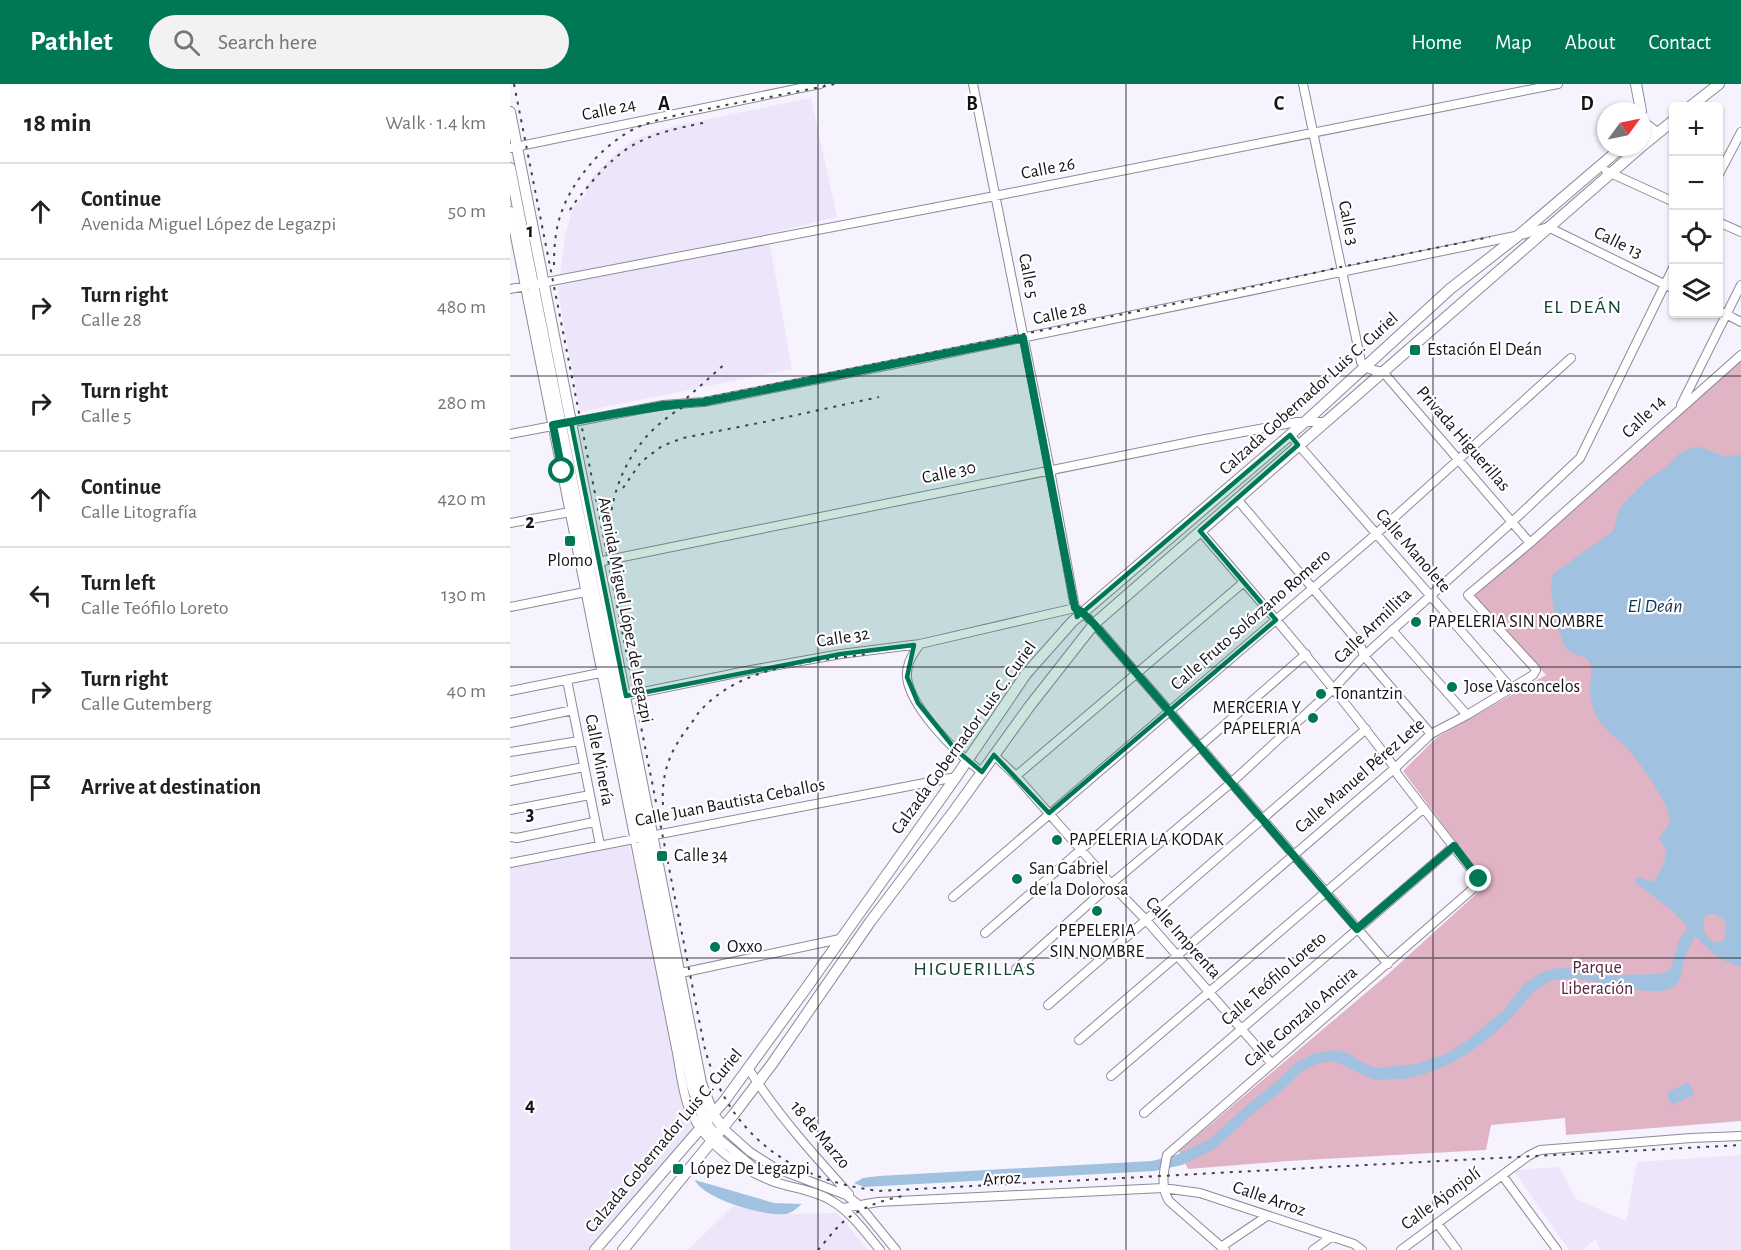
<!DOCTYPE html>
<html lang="en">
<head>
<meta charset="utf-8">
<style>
  body { margin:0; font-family:"Alegreya Sans",sans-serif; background:#f2f2f2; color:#202124 }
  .controls { position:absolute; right:18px; top:18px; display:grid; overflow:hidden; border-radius:6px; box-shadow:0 2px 4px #0004 }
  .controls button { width:54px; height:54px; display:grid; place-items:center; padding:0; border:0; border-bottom:2px solid #e0e0e0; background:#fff; color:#202124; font:30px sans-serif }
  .compass { position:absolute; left:1087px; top:18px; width:54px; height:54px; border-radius:50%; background:#fff; box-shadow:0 2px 4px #0004; rotate:57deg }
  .stop { position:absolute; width:18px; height:18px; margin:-14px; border:4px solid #007855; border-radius:50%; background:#fff }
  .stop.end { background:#007855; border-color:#fff; box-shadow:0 2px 6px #0008 }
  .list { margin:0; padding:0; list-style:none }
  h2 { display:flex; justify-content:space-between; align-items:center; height:78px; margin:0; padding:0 24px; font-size:26px }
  h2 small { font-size:20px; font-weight:400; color:#757577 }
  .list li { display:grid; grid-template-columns:39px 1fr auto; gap:18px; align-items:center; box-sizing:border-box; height:96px; padding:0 24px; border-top:2px solid #e0e0e0 }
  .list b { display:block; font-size:22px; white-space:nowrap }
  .list p { margin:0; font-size:20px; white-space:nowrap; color:#757577 }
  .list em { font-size:20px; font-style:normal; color:#757577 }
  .icon { flex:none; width:33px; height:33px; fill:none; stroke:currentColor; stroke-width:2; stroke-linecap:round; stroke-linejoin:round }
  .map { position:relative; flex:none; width:1231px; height:1166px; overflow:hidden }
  header { display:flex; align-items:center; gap:36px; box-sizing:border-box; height:84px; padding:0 30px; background:#007855; color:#fff }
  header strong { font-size:28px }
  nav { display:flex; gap:33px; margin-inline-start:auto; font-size:21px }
  .search { width:420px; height:54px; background:#f2f2f2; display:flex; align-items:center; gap:15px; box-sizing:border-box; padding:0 21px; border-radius:33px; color:#757577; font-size:22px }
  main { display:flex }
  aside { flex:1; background:#fff }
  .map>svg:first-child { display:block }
  .built { fill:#ede6fb }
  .forest { fill:#e0b4c4 }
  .water { fill:#a0c1df; fill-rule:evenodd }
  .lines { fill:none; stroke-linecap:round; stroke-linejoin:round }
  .minor-casing { stroke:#8f899a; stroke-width:10 }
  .major-casing { stroke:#8f899a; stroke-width:12 }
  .minor { stroke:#fff; stroke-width:8 }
  .major { stroke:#fff; stroke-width:10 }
  .rail { stroke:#424047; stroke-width:2; stroke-dasharray:3 6; stroke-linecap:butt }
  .route { stroke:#007855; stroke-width:8 }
  .marked { fill:#007855; fill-opacity:0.2; stroke:#007855; stroke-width:4.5; stroke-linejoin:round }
  .grid { fill:none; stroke:#151319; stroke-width:1.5; stroke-opacity:0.55 }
  .poi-dot { fill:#007855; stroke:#fff; stroke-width:2 }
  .labels { text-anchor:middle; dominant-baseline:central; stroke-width:4.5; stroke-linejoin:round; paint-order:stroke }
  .street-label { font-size:18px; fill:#151319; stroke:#fff }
  .poi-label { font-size:18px; fill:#151319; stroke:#fff; text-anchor:start }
  .park-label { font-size:18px; fill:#59223b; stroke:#fff }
  .neighbourhood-label { font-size:20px; letter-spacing:1.5px; fill:#134230; stroke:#fff }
  .water-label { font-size:20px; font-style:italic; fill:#0d3452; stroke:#fff }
  .grid-label { font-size:20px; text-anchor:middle; font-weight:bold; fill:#151319; stroke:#fff; stroke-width:4.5; stroke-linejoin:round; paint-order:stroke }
</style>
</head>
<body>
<header>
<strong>Pathlet</strong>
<div class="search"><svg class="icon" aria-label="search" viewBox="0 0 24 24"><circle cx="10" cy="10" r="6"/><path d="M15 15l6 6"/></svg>Search here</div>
<nav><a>Home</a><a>Map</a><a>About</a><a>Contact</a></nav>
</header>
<main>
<aside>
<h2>18 min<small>Walk · 1.4 km</small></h2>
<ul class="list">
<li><svg class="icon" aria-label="ahead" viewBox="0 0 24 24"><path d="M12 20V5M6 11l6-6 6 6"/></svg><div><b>Continue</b><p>Avenida Miguel López de Legazpi</p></div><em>50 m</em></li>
<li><svg class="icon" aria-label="right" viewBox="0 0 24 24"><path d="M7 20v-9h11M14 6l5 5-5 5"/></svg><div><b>Turn right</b><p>Calle 28</p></div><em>480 m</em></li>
<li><svg class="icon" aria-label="right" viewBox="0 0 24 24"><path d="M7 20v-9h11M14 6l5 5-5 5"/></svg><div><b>Turn right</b><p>Calle 5</p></div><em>280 m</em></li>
<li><svg class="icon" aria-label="ahead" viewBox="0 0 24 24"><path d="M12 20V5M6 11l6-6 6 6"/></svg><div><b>Continue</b><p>Calle Litografía</p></div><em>420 m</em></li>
<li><svg class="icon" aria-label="left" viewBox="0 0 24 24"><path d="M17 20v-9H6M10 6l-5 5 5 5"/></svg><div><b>Turn left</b><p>Calle Teófilo Loreto</p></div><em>130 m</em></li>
<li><svg class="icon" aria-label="right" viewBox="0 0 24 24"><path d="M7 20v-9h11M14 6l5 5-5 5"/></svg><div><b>Turn right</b><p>Calle Gutemberg</p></div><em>40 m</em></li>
<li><svg class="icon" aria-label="arrive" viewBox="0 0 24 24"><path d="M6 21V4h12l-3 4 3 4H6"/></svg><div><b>Arrive at destination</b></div></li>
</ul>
</aside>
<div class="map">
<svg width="1231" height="1166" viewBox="0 0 1231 1166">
  <rect width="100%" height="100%" fill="#f6f3fe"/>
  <path class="built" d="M301 14 327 133 258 150 282 285 70 328 48 209 55 151 63 124 76 110 75 104 84 91 105 70 124 56 144 48 164 42Z
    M119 759 176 1018 186 1044 79 1166H0V784Z
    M1231 1071V1166H1090L1086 1155 1072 1166H1059L1003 1086 1049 1083 1066 1115 1116 1137 1127 1078Z
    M223 1122 266 1130 327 1129 358 1166H178Z"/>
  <path class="forest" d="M1231 274V1037L1056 1051 1055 1034 981 1041 976 1066 778 1077 678 1085 669 1067 877 891 977 800 893 687 926 654 1036 591 963 510Z"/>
  <path class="water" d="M1190 363 1214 372 1231 371V882C1209 877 1201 868 1185 852 1180 862 1175 871 1173 882 1171 887 1172 894 1168 899 1148 924 1070 883 1039 898 1022 906 1012 922 1000 935 974 961 942 983 907 992 895 996 879 995 866 996L860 994 824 977 809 979 792 987 773 1006 744 1029 706 1064 672 1081 644 1087 354 1103 344 1099 353 1094 369 1092 642 1077 666 1071 700 1055 737 1021 766 998 784 980 802 970 823 966 838 969 851 978 866 984 906 980 936 970 958 956 994 926 1014 900 1030 889 1048 884 1071 885 1107 891 1149 890 1156 888 1161 884 1169 856 1178 844C1163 824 1144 814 1125 798V795L1130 793 1143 798C1148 794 1157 774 1156 767 1155 763 1151 758 1149 754 1152 750 1157 744 1159 739 1163 722 1128 677 1117 664 1107 654 1092 644 1086 631 1082 623 1080 613 1080 604 1080 596 1084 585 1079 577 1074 571 1063 572 1056 564 1048 553 1036 499 1044 489L1102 448C1107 440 1106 430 1111 422L1138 395 1155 384 1170 369 1182 364ZM1201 830C1216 831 1218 844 1214 856L1208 859C1194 856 1191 844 1195 832Z
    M1179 998 1184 1011 1162 1021 1156 1009Z
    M185 1096 264 1119 292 1120C287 1124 282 1129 276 1130 256 1133 193 1115 185 1096Z"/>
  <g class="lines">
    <defs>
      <path id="minor" d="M463 0 540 386 565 524 572 528 584 540 878 880
        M793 0 851 278 859 285 873 288 1020 459
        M0 64 310 0
        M1096 87 1164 118
        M1208 92 1231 48
        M0 127 167 969C170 985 173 1012 180 1027 196 1060 228 1084 262 1097 281 1104 305 1106 322 1117 342 1129 355 1148 370 1166
        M1208 138 1231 148
        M0 205 485 112 1048 0
        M1208 226 1231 238
        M1171 321 1231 201
        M0 350 153 321 194 318 410 275 1015 150 1038 143 1164 205
        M780 351 1001 604
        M727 415 850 560 854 572 921 650
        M0 439 60 428
        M690 447C757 525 824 602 885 684L887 690 967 793 969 798 966 802 657 1071C654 1087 650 1103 659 1117L715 1166
        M83 479 690 356 787 338H816
        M0 523 75 508
        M882 546 957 631
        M410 560C401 572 394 584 398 599 406 629 447 670 472 688
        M57 596 90 761
        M0 607 95 588
        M109 613 241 586 331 570 410 560 565 524
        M0 639 63 626
        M0 668 69 657
        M484 671 506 692 601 800 636 836 762 980
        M506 692 734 498
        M0 697 74 683
        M0 726 80 711
        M0 753 7 754 84 738
        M0 779 446 693
        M443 813 866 450 1061 274
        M475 849 796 570
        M506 885 601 800 721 699 824 604 854 572 1002 438 1070 374 1164 182
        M166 890 330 855
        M538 921 856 645
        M569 956 885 684 921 650 957 631 1023 591 1026 586 1023 582 958 511 1020 459 1231 271
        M238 984C267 1030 303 1070 339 1110
        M601 992 914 724
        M634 1029 944 762
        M213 1044 240 1068 265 1084 336 1111 350 1122 386 1166
        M206 1052 247 1086
        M992 1091 1047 1166
        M333 1124 368 1118 653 1104 690 1109 844 1160 852 1166
        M927 1139 947 1166
        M711 1163 757 1132
        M803 1166 821 1153
        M891 1166 1018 1072 1030 1066 1181 1054 1231 1052"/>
      <path id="major" d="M1126 0 1131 27
        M1181 22 1209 0
        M0 28 191 999 203 1030 213 1044
        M1132 35 1135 40 1147 49
        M1132 62 1164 36
        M0 84 182 1002 195 1038 206 1052
        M85 1166 215 1016 297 903 446 693 516 590 562 538 795 338 940 205 1009 151 1112 63
        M113 1166 224 1030 262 980 360 838 444 727 519 623 584 540 1131 63"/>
    </defs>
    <use href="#minor" class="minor-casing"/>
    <use href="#major" class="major-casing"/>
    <use href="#minor" class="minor"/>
    <use href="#major" class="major"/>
    <path class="rail" d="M4 0 194 961C216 1049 280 1096 369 1107L1231 1061
      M60 126C65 117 73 109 80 100 116 57 139 50 193 39
      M44 181C44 166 45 150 49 136 59 99 93 59 128 43 157 31 190 27 221 20 256 14 291 7 325 0
      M170 320 217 278
      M113 404 131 378 152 362 173 354 259 337 369 313
      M99 453C100 392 132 339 190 315L673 218 831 183 980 153
      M153 721C151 689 160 666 180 641 184 636 187 630 191 626 232 581 301 578 357 570
      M308 1166C316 1157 324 1146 333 1138 350 1124 372 1116 393 1112"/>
  </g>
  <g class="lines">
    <path class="route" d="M52 387 43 341 153 321 194 318 513 254 565 524 572 528 584 540 847 845 944 762 969 795"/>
  </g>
  <path class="marked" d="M513 254 567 533 780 351 788 361 690 447 766 536 539 729 484 671 472 688 445 665 408 619 397 593 404 561 331 570 116 612 61 338 194 318Z"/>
  <path class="grid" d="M308 0V1166M616 0V1166M923 0V1166M0 292H1231M0 583H1231M0 874H1231"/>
  <g class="poi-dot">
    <rect x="899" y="260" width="12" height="12" rx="3"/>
    <rect x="54" y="451" width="12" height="12" rx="3"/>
    <circle cx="906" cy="538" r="6"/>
    <circle cx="942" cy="603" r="6"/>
    <circle cx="811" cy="610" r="6"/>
    <circle cx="803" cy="634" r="6"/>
    <circle cx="547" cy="756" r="6"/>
    <rect x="146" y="766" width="12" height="12" rx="3"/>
    <circle cx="507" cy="795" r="6"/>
    <circle cx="587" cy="827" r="6"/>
    <circle cx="205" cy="863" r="6"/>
    <rect x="162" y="1079" width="12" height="12" rx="3"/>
  </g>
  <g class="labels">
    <g class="street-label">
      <text transform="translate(99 26) rotate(-12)">Calle 24</text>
      <text transform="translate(538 85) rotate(-11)">Calle 26</text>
      <text transform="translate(838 139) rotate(78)">Calle 3</text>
      <text transform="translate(1108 159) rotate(26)">Calle 13</text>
      <text transform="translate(518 192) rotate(79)">Calle 5</text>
      <text transform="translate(550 230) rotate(-12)">Calle 28</text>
      <text transform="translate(799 310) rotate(-42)">Calzada Gobernador Luis C. Curiel</text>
      <text transform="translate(1134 333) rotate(-44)">Calle 14</text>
      <text transform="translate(953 355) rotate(49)">Privada Higuerillas</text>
      <text transform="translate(439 389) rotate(-12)">Calle 30</text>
      <text transform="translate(903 467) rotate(49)">Calle Manolete</text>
      <text transform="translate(115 526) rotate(79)">Avenida Miguel López de Legazpi</text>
      <text transform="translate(741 536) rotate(-41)">Calle Fruto Solórzano Romero</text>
      <text transform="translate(863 542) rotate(-44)">Calle Armillita</text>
      <text transform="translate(333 554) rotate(-9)">Calle 32</text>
      <text transform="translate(454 654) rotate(-54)">Calzada Gobernador Luis C. Curiel</text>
      <text transform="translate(89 676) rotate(79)">Calle Minería</text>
      <text transform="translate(850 692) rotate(-41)">Calle Manuel Pérez Lete</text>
      <text transform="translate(220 719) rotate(-11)">Calle Juan Bautista Ceballos</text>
      <text transform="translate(673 854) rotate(48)">Calle Imprenta</text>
      <text transform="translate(764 895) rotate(-41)">Calle Teófilo Loreto</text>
      <text transform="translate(791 933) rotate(-41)">Calle Gonzalo Ancira</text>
      <text transform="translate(310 1051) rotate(50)">18 de Marzo</text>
      <text transform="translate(154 1057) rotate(-50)">Calzada Gobernador Luis C. Curiel</text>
      <text transform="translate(492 1095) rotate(-3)">Arroz</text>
      <text transform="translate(759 1115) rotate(19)">Calle Arroz</text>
      <text transform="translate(931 1115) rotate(-36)">Calle Ajonjolí</text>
    </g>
    <g class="poi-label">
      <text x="917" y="266">Estación El Deán</text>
      <text x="60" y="477" text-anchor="middle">Plomo</text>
      <text x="918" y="538">PAPELERIA SIN NOMBRE</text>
      <text x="954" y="603">Jose Vasconcelos</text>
      <text x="823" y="610">Tonantzin</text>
      <text x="791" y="624" text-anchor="end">MERCERIA Y<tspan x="791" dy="21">PAPELERIA</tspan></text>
      <text x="559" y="756">PAPELERIA LA KODAK</text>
      <text x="164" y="772">Calle 34</text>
      <text x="519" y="785">San Gabriel<tspan x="519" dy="21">de la Dolorosa</tspan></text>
      <text x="587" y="847" text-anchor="middle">PEPELERIA<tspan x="587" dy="21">SIN NOMBRE</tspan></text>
      <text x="217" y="863">Oxxo</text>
      <text x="180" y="1085">López De Legazpi</text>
    </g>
    <g class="park-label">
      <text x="1087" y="884">Parque<tspan x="1087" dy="21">Liberación</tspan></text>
    </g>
    <g class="neighbourhood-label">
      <text x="1073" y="223">EL DEÁN</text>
      <text x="465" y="885">HIGUERILLAS</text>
    </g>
    <g class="water-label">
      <text x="1145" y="522">El Deán</text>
    </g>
  </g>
  <g class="grid-label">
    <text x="154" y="26">A</text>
    <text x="462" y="26">B</text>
    <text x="769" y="26">C</text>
    <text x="1077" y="26">D</text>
    <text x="20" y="153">1</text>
    <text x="20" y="444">2</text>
    <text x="20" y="736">3</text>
    <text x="20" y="1027">4</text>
  </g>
</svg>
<div class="controls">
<button>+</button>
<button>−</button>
<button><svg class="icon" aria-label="locate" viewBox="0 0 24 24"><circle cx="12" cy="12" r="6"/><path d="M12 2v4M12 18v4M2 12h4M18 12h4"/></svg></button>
<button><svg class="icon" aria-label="layers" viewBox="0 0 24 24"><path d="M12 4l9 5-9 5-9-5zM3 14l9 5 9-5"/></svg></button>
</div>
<svg class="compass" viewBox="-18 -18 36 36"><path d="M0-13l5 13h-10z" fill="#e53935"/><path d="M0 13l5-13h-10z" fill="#757577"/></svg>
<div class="stop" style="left:52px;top:387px"></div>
<div class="stop end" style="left:969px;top:795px"></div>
</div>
</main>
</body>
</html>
